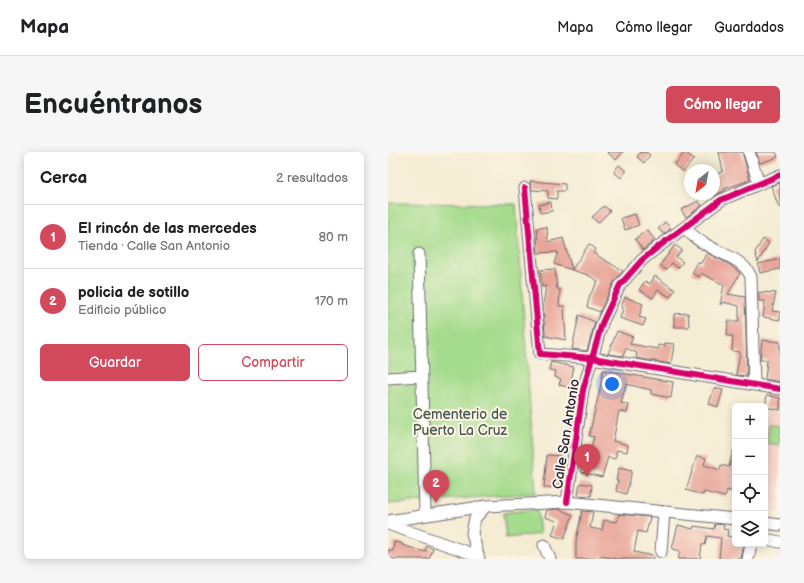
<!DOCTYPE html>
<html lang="es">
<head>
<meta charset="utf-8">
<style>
  body { margin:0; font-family:"Balsamiq Sans",sans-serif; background:#f6f6f6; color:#202124 }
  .controls { position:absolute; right:12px; bottom:12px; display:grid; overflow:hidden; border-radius:6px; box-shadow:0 2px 10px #0003 }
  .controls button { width:36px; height:36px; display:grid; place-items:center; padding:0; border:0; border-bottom:1px solid #e0e0e0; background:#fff; color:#202124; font:20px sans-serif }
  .compass { position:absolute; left:296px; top:12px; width:36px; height:36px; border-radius:50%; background:#fff; box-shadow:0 2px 10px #0003; rotate:211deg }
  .you { position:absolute; left:224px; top:232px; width:14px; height:14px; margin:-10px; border:3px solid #fff; border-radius:50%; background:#1a73e8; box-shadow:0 0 0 6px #1a73e833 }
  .badge { display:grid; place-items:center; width:26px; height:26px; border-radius:50%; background:#d1495b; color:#fff; font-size:13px; font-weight:700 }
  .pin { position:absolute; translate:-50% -33px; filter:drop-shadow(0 1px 2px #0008) }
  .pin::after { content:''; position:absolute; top:21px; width:14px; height:12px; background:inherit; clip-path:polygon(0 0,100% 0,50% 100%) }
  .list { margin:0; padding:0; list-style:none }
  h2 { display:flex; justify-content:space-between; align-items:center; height:52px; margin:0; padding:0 16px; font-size:17px }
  h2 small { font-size:13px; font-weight:400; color:#757577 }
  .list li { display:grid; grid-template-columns:26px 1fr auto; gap:12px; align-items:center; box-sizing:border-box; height:64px; padding:0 16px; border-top:1px solid #e0e0e0 }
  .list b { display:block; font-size:15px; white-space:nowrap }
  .list p { margin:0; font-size:13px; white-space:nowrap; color:#757577 }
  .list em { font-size:13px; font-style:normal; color:#757577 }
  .actions { display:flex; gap:8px; padding:12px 16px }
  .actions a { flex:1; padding:9px 0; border:1px solid #d1495b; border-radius:6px; text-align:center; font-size:14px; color:#d1495b }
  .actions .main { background:#d1495b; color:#fff }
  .icon { flex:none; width:22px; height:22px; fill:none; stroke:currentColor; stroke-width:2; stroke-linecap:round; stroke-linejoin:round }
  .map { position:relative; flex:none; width:392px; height:407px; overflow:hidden; border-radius:6px }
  header { display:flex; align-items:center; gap:24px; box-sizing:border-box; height:56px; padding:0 20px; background:#fff; border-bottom:1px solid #e0e0e0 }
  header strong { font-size:19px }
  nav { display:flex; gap:22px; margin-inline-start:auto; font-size:14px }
  .intro { display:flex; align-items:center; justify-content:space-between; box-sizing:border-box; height:96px; padding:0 24px }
  h1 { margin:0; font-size:28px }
  .button { padding:10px 18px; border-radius:6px; background:#d1495b; color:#fff; font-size:14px; font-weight:700 }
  main { display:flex; gap:24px; padding:0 24px }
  aside { flex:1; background:#fff; border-radius:6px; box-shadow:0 2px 10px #0003 }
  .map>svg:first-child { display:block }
  .built { fill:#f7d1c7 }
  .green { fill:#a4db8c; stroke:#637e64 }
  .building { fill:#e8a599 }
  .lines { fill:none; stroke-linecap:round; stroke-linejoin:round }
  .minor-casing { stroke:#6c6970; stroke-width:13 }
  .minor { stroke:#fff; stroke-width:11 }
  .cycleway-casing { stroke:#fcf5e5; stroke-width:8 }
  .cycleway { stroke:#d6006c; stroke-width:6 }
  .labels { text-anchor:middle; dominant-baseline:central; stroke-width:4; stroke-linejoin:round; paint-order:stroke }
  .park-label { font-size:14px; fill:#495a53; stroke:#fcf5e5 }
  .street-label { font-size:14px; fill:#22223b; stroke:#fcf5e5 }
</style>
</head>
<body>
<header>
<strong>Mapa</strong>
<nav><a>Mapa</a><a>Cómo llegar</a><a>Guardados</a></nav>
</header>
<div class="intro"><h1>Encuéntranos</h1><a class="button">Cómo llegar</a></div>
<main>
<aside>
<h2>Cerca<small>2 resultados</small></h2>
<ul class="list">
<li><span class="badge">1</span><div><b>El rincón de las mercedes</b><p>Tienda · Calle San Antonio</p></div><em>80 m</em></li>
<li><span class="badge">2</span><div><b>policia de sotillo</b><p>Edificio público</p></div><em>170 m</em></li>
</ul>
<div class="actions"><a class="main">Guardar</a><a>Compartir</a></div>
</aside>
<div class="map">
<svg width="392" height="407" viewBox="0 0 392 407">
  <rect width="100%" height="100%" fill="#fcf5e5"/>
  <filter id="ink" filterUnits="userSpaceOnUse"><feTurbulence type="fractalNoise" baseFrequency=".025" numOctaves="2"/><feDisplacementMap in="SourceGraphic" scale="8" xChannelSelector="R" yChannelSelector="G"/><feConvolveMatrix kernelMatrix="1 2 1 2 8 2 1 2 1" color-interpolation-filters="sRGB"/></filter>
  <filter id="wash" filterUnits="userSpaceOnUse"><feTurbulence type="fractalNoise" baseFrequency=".012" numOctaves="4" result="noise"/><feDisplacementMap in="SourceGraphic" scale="16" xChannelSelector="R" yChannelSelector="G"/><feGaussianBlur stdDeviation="0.9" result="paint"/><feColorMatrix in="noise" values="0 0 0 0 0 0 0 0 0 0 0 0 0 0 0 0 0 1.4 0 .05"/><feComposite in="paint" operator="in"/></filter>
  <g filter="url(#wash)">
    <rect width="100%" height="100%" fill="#f4ecd3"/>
    <path class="built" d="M380 257 392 259V361L377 359V280Z"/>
    <path class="green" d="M0 51 128 52 148 341 0 352Z
      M381 273 392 274V293L379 291Z
      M149 357 152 382 118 386 115 361Z"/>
    <g id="blocks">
      <path class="building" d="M219 0H235L228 8Z
        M253 0H258L262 3 256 11 249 5Z
        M297 0 306 7 295 20 286 13Z
        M331 0H354L362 28 336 37 337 38 326 44V24L335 19Z
        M368 0H388L390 5 372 11Z
        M231 13 238 19 233 26 226 20Z
        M142 29 177 32V39H169V47L160 46V39L144 38Z
        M392 31V56H391L383 34Z
        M310 49 314 54 298 65 293 58Z
        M163 50 164 59 152 61 151 53Z
        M216 54 222 59 210 71 204 65Z
        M247 62 251 73 237 78 233 66Z
        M277 70 283 76 276 82 270 77Z
        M159 75 160 90 175 86 184 118 166 112 170 100 150 101 149 76Z
        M259 78 267 88 255 98 247 87Z
        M375 87 381 91 370 110 367 100Z
        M201 92 208 97 205 101 235 119 226 130 212 160 199 155 202 143 210 129 200 123 184 118Z
        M287 93 294 98 288 105 295 110 290 116 284 111 278 118 272 113Z
        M319 101 341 112 352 121 340 142 357 145 359 224 348 223 352 200 344 199 345 184H339L340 169H351V154L335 150 332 153 336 133 313 121 311 125 304 121 310 110 313 111Z
        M392 107V117L372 121 370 112Z
        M167 117 169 137H172L171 154H176L178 188 157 184 155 154 158 134 154 135 152 118Z
        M267 124 287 138 282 145 270 138 265 146 251 138 257 129 262 132Z
        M371 140 388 141 384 159 392 160V168L375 165 377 149H371Z
        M237 145 255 152 251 165 258 167 255 174 232 166 235 157 233 156Z
        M300 161 301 175H286V162Z
        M191 163 207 170 199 199 184 197Z
        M229 179 245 185 242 192 270 197V193L277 194V191L286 192 283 212 248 206 249 201 238 196 235 204 220 202Z
        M374 188 392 190V230L377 227 379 208H372Z
        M163 210 186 215 183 228 190 229 188 237 171 233 173 227 167 225 168 219 161 218Z
        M215 218 285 230 283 246 263 242V238L238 232 233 251 241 253 239 261 231 259 225 289 240 293 239 300 229 298 227 307 220 305 214 325 193 320 196 303 201 304 206 285 201 284 212 237Z
        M326 236 335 238 330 255 321 252Z
        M379 243 392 246V258L377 255Z
        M345 299 347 300V340L339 338 337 345 316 340 315 343 298 338 309 304 318 306 316 313 332 318 333 313 341 315Z
        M159 303 173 304V336L156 335Z
        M231 316 244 319 238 342 228 339 230 328H228Z
        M192 331 204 333 203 344 190 343Z
        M170 357 185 363 176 387 164 383 169 369 157 365 159 358Z
        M194 359 205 360 202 376 214 378 216 368 229 370 231 362 262 365 258 381 250 379 246 400 265 404V407H230L212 404V407H188V389Z
        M327 372 336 373 335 377 340 378 339 384 347 386V392H356L353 407H331L333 386 319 384 317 393 314 392 312 407H290L292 399 284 397 290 373 305 377 306 374 326 377Z
        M6 390 14 391V393L37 400 39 394 45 397 41 407H0V398L5 399Z"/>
    </g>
  </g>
  <g filter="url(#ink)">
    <use href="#blocks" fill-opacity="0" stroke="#6c6970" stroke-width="1"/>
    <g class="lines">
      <defs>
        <path id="minor" d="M361 0 371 32
          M137 36 152 202 204 206 392 237
          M297 76C304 83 310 89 319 93 334 103 356 107 363 125L366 233
          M31 102 37 362
          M0 226 33 224
          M179 350 195 238 214 171 232 133 254 108 270 95 333 48 392 23
          M0 369 98 354
          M377 371 392 373
          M0 372 90 404
          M377 387 392 390
          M156 393 162 407
          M273 400 276 360
          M91 407 84 381 87 366 98 354 179 350 347 367
          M360 407 363 392"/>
      </defs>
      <use href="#minor" class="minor-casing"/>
      <use href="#minor" class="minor"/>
      <defs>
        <path id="cycleway" d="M137 36 152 202 204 206 392 237
          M179 350 195 238 214 171 232 133 254 108 270 95 333 48 392 23"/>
      </defs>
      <use href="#cycleway" class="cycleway-casing"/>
      <use href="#cycleway" class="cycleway"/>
    </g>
  </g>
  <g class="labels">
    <g class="park-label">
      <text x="72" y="262">Cementerio de<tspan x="72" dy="16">Puerto La Cruz</tspan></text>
    </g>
    <g class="street-label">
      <text transform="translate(178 282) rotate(-81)">Calle San Antonio</text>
    </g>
  </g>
</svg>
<div class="controls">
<button>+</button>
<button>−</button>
<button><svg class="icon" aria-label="locate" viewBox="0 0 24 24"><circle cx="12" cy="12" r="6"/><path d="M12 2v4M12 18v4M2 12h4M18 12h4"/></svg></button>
<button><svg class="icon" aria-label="layers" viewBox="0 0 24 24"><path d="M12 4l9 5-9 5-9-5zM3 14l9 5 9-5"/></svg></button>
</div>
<svg class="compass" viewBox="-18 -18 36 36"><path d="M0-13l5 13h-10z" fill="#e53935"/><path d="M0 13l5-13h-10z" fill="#757577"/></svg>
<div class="you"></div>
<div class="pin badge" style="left:199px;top:325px">1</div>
<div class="pin badge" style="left:48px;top:351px">2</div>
</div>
</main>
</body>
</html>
